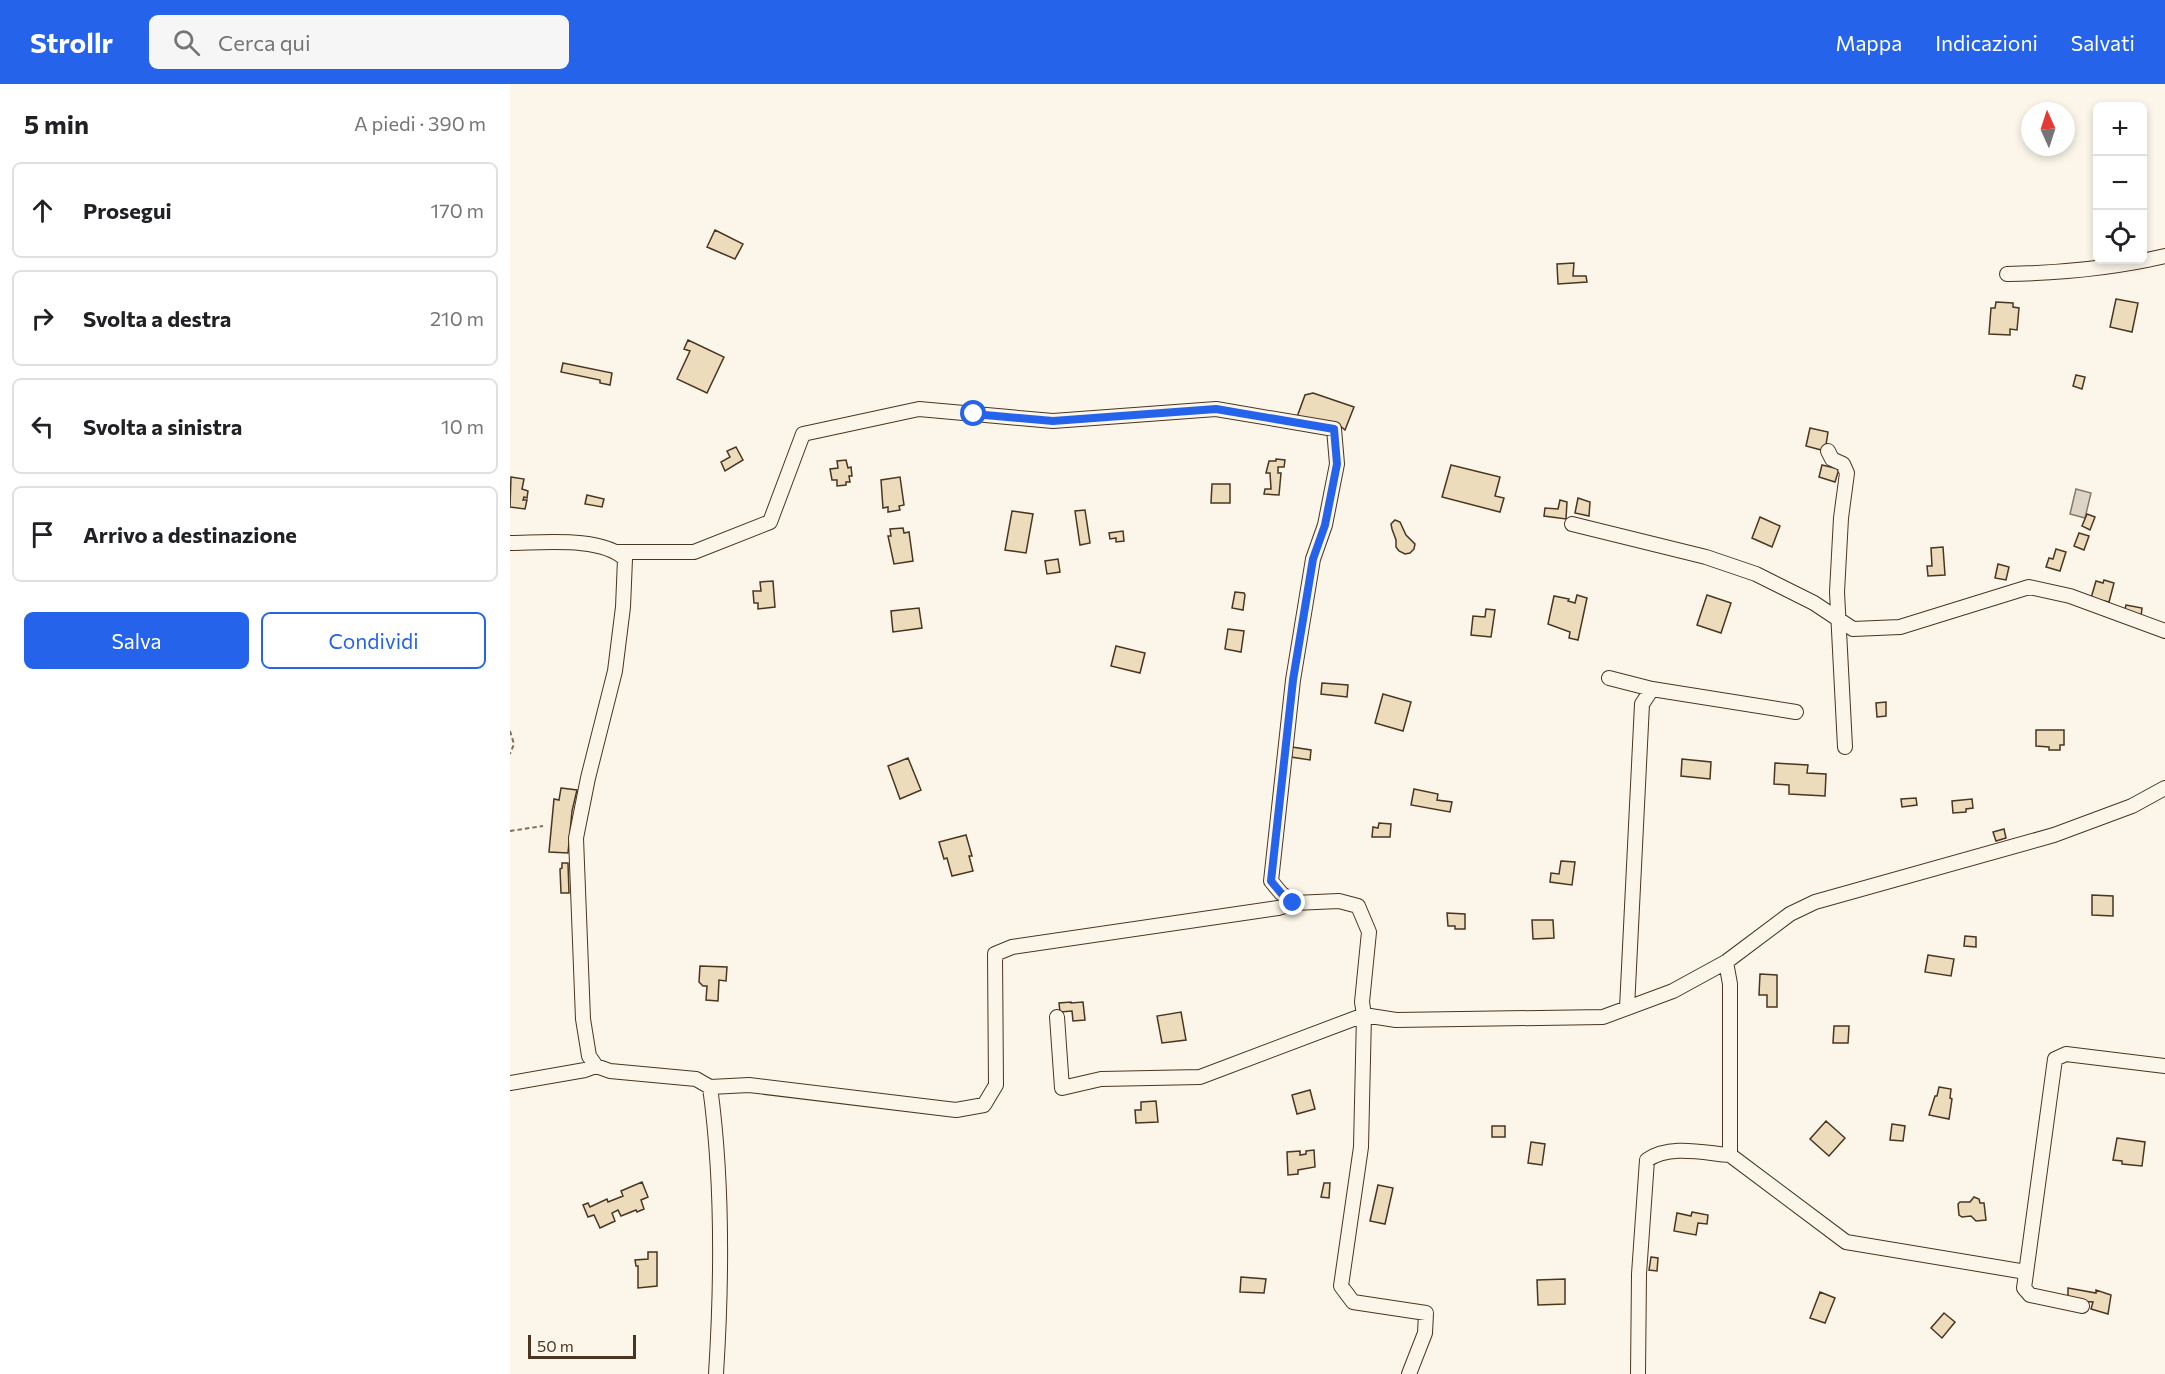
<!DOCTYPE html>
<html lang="it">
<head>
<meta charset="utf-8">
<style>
  body { margin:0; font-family:Commissioner,sans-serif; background:#f6f6f6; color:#202124 }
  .controls { position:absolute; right:18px; top:18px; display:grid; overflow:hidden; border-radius:9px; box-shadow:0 3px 9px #0003 }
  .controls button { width:54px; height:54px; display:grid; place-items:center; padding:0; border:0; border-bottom:2px solid #e0e0e0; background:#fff; color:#202124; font:30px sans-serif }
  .compass { position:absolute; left:1511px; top:18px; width:54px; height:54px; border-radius:50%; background:#fff; box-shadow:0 3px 9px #0003; rotate:357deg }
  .scale { position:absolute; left:18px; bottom:15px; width:108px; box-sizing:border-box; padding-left:6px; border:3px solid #4a3520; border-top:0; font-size:16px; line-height:21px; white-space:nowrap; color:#4a3520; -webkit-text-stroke:4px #fbf6e9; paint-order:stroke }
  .stop { position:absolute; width:18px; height:18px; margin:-14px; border:4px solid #2563eb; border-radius:50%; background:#fff }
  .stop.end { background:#2563eb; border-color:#fff; box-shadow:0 2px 6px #0008 }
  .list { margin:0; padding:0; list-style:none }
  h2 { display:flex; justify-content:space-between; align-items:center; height:78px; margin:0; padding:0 24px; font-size:26px }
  h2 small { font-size:20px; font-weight:400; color:#757577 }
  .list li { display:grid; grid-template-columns:39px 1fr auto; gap:18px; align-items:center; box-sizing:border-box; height:96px; margin:0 12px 12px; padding:0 12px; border:2px solid #e0e0e0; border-radius:9px }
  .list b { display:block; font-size:22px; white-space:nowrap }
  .list em { font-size:20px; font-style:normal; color:#757577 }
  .actions { display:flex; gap:12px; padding:18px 24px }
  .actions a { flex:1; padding:14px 0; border:2px solid #2563eb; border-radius:9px; text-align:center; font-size:21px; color:#2563eb }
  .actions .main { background:#2563eb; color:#fff }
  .icon { flex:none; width:33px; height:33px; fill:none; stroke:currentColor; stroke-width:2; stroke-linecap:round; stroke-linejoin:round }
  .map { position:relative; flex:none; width:1655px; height:1290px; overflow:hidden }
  header { display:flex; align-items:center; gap:36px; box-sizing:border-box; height:84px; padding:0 30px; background:#2563eb; color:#fff }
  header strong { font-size:28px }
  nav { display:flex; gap:33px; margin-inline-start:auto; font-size:21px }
  .search { width:420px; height:54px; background:#f6f6f6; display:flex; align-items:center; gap:15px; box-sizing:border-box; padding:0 21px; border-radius:9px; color:#757577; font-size:22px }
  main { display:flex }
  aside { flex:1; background:#fff }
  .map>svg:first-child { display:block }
  .water { fill:#dcd4c6; stroke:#887966; stroke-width:1.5 }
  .building { fill:#ecdcbc; stroke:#4a3520; stroke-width:1.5 }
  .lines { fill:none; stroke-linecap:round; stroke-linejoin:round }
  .minor-casing { stroke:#4a3520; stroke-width:16 }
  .path { stroke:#7f6f5c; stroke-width:2; stroke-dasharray:4.5 3; stroke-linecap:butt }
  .minor { stroke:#fbf6e9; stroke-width:14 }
  .route { stroke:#2563eb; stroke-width:8 }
</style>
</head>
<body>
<header>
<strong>Strollr</strong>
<div class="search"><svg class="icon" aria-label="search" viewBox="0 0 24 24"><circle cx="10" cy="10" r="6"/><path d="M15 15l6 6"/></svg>Cerca qui</div>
<nav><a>Mappa</a><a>Indicazioni</a><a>Salvati</a></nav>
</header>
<main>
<aside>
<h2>5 min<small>A piedi · 390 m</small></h2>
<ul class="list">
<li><svg class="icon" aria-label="ahead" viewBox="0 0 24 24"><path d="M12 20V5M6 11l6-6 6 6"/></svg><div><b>Prosegui</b></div><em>170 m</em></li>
<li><svg class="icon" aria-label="right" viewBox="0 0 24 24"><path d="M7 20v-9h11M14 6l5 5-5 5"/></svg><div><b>Svolta a destra</b></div><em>210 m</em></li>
<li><svg class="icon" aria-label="left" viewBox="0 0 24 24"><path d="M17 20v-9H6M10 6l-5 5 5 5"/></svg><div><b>Svolta a sinistra</b></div><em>10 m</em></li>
<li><svg class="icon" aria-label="arrive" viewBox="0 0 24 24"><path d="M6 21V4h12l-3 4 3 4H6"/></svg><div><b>Arrivo a destinazione</b></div></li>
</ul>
<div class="actions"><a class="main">Salva</a><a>Condividi</a></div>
</aside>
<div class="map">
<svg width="1655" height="1290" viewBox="0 0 1655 1290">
  <rect width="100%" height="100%" fill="#fbf6e9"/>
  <path class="water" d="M1566 405 1581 409 1575 434 1560 430Z"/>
  <path class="building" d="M205 146 233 160 225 175 197 163Z
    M1064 179 1063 192H1076L1077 198 1048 200 1047 180Z
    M1606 215 1628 219 1622 248 1600 243Z
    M1486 218 1503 219V223L1509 224 1507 246 1500 245V251L1479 250 1481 224H1485Z
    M178 256 214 273 197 309 167 295 180 267 174 265Z
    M53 279 102 289 100 301 90 299V296L51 288Z
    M1566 291 1575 293 1572 305 1563 302Z
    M803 309 844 323 835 346 828 340 787 333 795 311Z
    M1300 344 1318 348 1315 367 1296 362Z
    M226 363 233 376 215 387 211 378 220 373 217 367Z
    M766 375 775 376 774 383H768V389H771L769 411 754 410 755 405H761L760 389H756L759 377H766Z
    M336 376 338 384 341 383 342 392H339L340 398H336V401L327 402V396H322L320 385 328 384 327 377Z
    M941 381 990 393 985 412 994 414 990 428 932 413Z
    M1312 381 1329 385 1325 398 1309 393Z
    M1 393 14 395 12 405 18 407 17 414 14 413 13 416H17L15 425 0 423Z
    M390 393 394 421 389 422 390 426 378 428V423L373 424 371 396Z
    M702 400H720V419H701Z
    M77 411 94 415 92 423 75 420Z
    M1068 414 1080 418 1079 432 1065 429Z
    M1050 416 1057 418 1056 435 1034 432 1035 424 1048 425Z
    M575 426 580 459 570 461 565 427Z
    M502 427 523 430 516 469 495 466Z
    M1577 430 1585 433 1580 446 1572 442Z
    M1250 433 1270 442 1262 463 1242 454Z
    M885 436 890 438 896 451 905 460 904 465 900 469 895 470 889 467 886 463V456L882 445 881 440Z
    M393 444 394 449 399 448 403 477 384 480 378 452H381L380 445Z
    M613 447 614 457 606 458V454L600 455 599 449Z
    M1569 449 1579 452 1574 466 1564 462Z
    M1433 463 1435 491 1418 492 1417 482H1422L1421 464Z
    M1546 465 1556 468 1550 487 1536 483 1539 474 1543 475Z
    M548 475 550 488 537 490 535 477Z
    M1488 480 1499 483 1496 496 1485 494Z
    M1594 496 1604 499 1599 518 1581 514 1586 497 1593 499Z
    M263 497 265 523 248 525V519H244L243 507H251L250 498Z
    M725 508 734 509 735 511 733 526 722 524Z
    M1067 511 1077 514 1068 556 1059 554 1060 548 1038 540 1044 512 1059 515 1058 517 1065 519Z
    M1197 511 1221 519 1211 549 1187 541Z
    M1616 521 1632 524 1631 532 1614 529Z
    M409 524 412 544 383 548 381 527Z
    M976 525 985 526 981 553 961 551 963 532 975 533Z
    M718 545 734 547 731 568 715 565Z
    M606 562 635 569 630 589 601 582Z
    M812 599 838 601 837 613 811 610Z
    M873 610 901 618 893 647 865 639Z
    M1376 618V632L1367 633 1366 619Z
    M1526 646H1554V661H1550V666H1539V663L1526 662Z
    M782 663 801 666 800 676 781 673Z
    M398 674 411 706 390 715 378 682Z
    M1172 675 1201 678 1200 695 1171 692Z
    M1265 679 1298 681 1297 689 1316 690 1315 712 1279 710V701L1264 700Z
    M51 704 67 706 62 727 58 769 39 768 44 715 49 716Z
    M904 705 928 710 927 716 942 718 940 728 901 721Z
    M1406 714 1407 721 1392 723 1391 715Z
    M1462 715 1463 724 1456 725V728L1443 729 1442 717Z
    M869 739 881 740 880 753H862L863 743 868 744Z
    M1494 745 1496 754 1486 757 1483 748Z
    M456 751 462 772H459L463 787 442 792 437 774 434 775 429 758Z
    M1051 777 1065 778 1062 801 1040 798 1041 789 1049 790Z
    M52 779H58L59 809H51L50 785 52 784Z
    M1582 811 1603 812V832L1582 831Z
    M937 829 955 830V845H945V842H938Z
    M1022 836H1043L1044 854 1023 855Z
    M1455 852 1466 853V863L1454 862Z
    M1418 871 1444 875 1441 892 1415 888Z
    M190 882 217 883 216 897 209 896 208 917 196 916 197 902H193L189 898Z
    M1250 890 1267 891V923H1257V911H1249Z
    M561 918V919L573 918 575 936 563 937 562 927 550 928 549 919Z
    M671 928 676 956 652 959 647 932Z
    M1324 942H1339L1338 959H1323Z
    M1429 1003 1441 1005 1440 1014 1442 1015 1439 1035 1419 1031 1425 1012H1427Z
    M800 1006 805 1025 787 1030 782 1011Z
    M646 1017 648 1038 626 1039 625 1026H631V1018Z
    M1316 1037 1335 1054 1319 1072 1300 1055Z
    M1382 1040 1395 1042 1393 1057 1380 1056Z
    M982 1042H995V1053H982Z
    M1607 1054 1635 1058 1632 1082 1612 1080V1077L1603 1076Z
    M1021 1058 1035 1060 1032 1081 1018 1079Z
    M804 1066 805 1083 788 1086V1090L778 1091 777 1068 790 1067V1071L796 1070V1067Z
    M132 1098 138 1113 131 1116 134 1125 127 1128 126 1126 111 1132 108 1126 102 1129 105 1137 90 1144 84 1131 78 1133 73 1121 78 1119 80 1123 97 1115 98 1118 113 1112 111 1107Z
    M814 1099H820L819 1114 811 1113Z
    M868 1101 883 1104 875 1140 860 1137Z
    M1464 1113 1469 1115 1470 1119H1474L1476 1136 1466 1137 1461 1132 1452 1133 1449 1131 1448 1120 1450 1118H1460Z
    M1182 1128 1198 1131 1197 1140 1188 1139 1186 1151 1164 1147 1167 1129 1181 1132Z
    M138 1168H147V1202L128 1204V1182H126L125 1176 138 1175Z
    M1141 1173 1148 1174 1147 1187 1139 1186Z
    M731 1193 756 1195 754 1209 730 1208Z
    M1055 1195V1220L1028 1221 1027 1196Z
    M1558 1204 1586 1209V1206L1601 1211 1598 1230 1581 1225 1583 1218 1552 1216 1558 1211Z
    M1310 1208 1325 1214 1315 1239 1300 1234Z
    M1434 1229 1445 1238 1432 1254 1421 1244Z"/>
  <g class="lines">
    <defs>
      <path id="minor" d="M1497 190C1549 189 1604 184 1655 172
        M1318 367 1322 375 1333 380 1337 389 1331 434 1327 508 1335 663
        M1062 440 1196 473 1246 490 1304 519 1343 545 1390 543 1519 503 1560 512 1655 547
        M0 459C31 459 92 452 115 475L113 523 105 587 78 694 66 754 73 935 79 972 86 982 100 987 186 995 200 1003C213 1097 212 1195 206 1290
        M107 468H184L260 438 293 350 409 325 543 337 706 325 824 345 827 380 815 441 803 475 783 596 761 797 771 809 784 819 829 817 848 822 859 848 852 918 854 931 886 936 1093 933 1163 907 1216 878 1280 830 1305 818 1544 751 1622 722 1655 704
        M1099 594 1142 605 1286 628
        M1216 878 1220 900V1071L1336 1158 1516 1188
        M1117 924 1132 620 1142 605
        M547 933 552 1004 591 995 690 993 854 931 851 1063 831 1202 843 1218 916 1229 915 1249 899 1290
        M0 999 75 986 86 982
        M200 1003 239 1001 446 1026 474 1021 486 1001 485 870 502 863 768 824 784 819
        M1572 1222 1520 1211 1514 1204 1545 975 1556 970 1655 982
        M1128 1290 1129 1190 1137 1076C1160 1060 1194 1069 1220 1071"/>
    </defs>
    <use href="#minor" class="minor-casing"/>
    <path class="path" d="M0 647 4 660 0 670
      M0 747 33 742"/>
    <use href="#minor" class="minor"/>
  </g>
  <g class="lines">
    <path class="route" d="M464 330 543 337 706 325 824 345 827 380 815 441 803 475 783 596 761 797 771 809 783 819"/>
  </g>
</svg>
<div class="controls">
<button>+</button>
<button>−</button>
<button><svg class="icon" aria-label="locate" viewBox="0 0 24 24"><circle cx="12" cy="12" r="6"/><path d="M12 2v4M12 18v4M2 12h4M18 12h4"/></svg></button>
</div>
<svg class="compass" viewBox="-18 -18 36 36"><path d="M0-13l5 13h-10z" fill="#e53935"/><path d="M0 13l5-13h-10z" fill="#757577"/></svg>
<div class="scale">50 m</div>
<div class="stop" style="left:464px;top:330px"></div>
<div class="stop end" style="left:783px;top:819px"></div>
</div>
</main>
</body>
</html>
